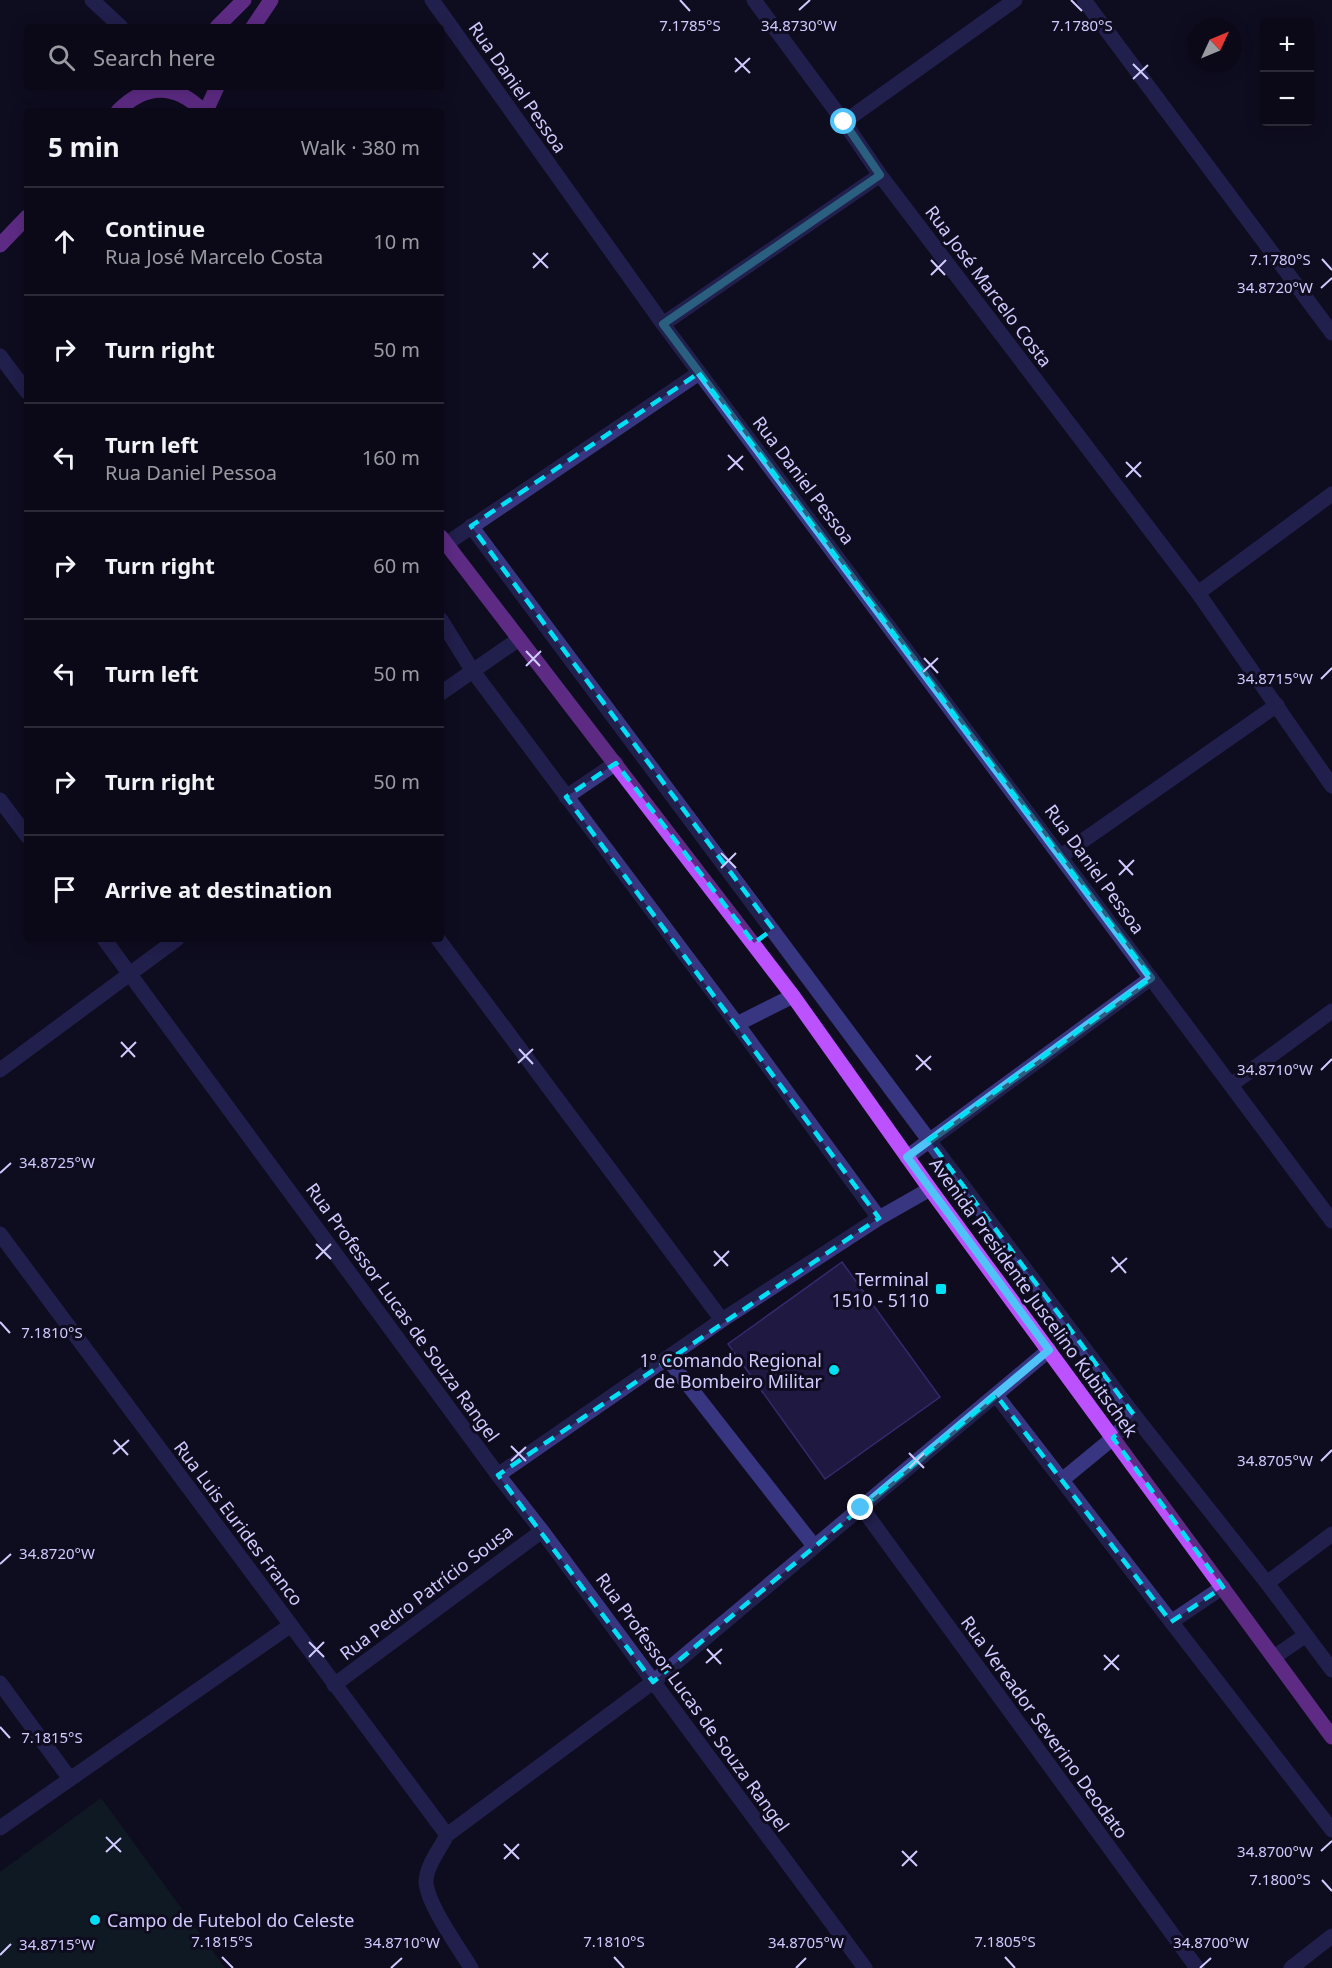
<!DOCTYPE html>
<html lang="en">
<head>
<meta charset="utf-8">
<style>
  body { margin:0; font-family:"Noto Sans",sans-serif; background:#141220; color:#f1f3f6 }
  .controls { position:absolute; right:18px; top:18px; display:grid; overflow:hidden; border-radius:6px; box-shadow:0 3px 15px #0003 }
  .controls button { width:54px; height:54px; display:grid; place-items:center; padding:0; border:0; border-bottom:2px solid #2b2a36; background:#0b0917; color:#f1f3f6; font:30px sans-serif }
  .compass { position:absolute; left:1188px; top:18px; width:54px; height:54px; border-radius:50%; background:#0b0917; box-shadow:0 3px 15px #0003; rotate:46deg }
  .stop { position:absolute; width:18px; height:18px; margin:-14px; border:4px solid #4fc3f7; border-radius:50%; background:#fff }
  .stop.end { background:#4fc3f7; border-color:#fff; box-shadow:0 2px 6px #0008 }
  .list { margin:0; padding:0; list-style:none }
  h2 { display:flex; justify-content:space-between; align-items:center; height:78px; margin:0; padding:0 24px; font-size:26px }
  h2 small { font-size:20px; font-weight:400; color:#9a9aa1 }
  .list li { display:grid; grid-template-columns:39px 1fr auto; gap:18px; align-items:center; box-sizing:border-box; height:108px; padding:0 24px; border-top:2px solid #2b2a36 }
  .list b { display:block; font-size:22px; white-space:nowrap }
  .list p { margin:0; font-size:20px; white-space:nowrap; color:#9a9aa1 }
  .list em { font-size:20px; font-style:normal; color:#9a9aa1 }
  .icon { flex:none; width:33px; height:33px; fill:none; stroke:currentColor; stroke-width:2; stroke-linecap:round; stroke-linejoin:round }
  .map { position:relative; flex:none; width:1332px; height:1968px; overflow:hidden }
  .search { position:absolute; background:#0b0917; box-shadow:0 3px 15px #0003; left:24px; top:24px; width:420px; height:66px; display:flex; align-items:center; gap:15px; box-sizing:border-box; padding:0 21px; border-radius:6px; color:#9a9aa1; font-size:22px }
  .panel { position:absolute; background:#0b0917; box-shadow:0 3px 15px #0003; left:24px; top:108px; width:420px; height:834px; border-radius:6px }
  .map>svg:first-child { display:block }
  .green { fill:#0f2928 }
  .building { fill:#1f1841; stroke:#36296d; stroke-width:1.5 }
  .lines { fill:none; stroke-linecap:round; stroke-linejoin:round }
  .minor { stroke:#383680; stroke-width:15 }
  .major { stroke:#bc51ff; stroke-width:15 }
  .route { stroke:#4fc3f7; stroke-width:8 }
  .marked { fill:none; stroke:#00e0f5; stroke-width:4.5; stroke-dasharray:12 8; stroke-linejoin:round }
  .ticks { fill:none; stroke:#d0caff; stroke-width:2 }
  .poi-dot { fill:#00e0f5; stroke:#0f0c1f; stroke-width:2 }
  .labels { text-anchor:middle; dominant-baseline:central; stroke-width:6; stroke-linejoin:round; paint-order:stroke }
  .street-label { font-size:18px; fill:#d0caff; stroke:#0f0c1f }
  .poi-label { font-size:18px; fill:#d0caff; stroke:#0f0c1f; text-anchor:end }
  .ticks-label { font-size:15px; text-anchor:middle; fill:#d0caff; stroke:#0f0c1f; stroke-width:6; stroke-linejoin:round; paint-order:stroke }
</style>
</head>
<body>
<div class="map">
<svg width="1332" height="1968" viewBox="0 0 1332 1968">
  <rect width="100%" height="100%" fill="#0f0c1f"/>
  <path class="green" d="M101 1798 225 1968H0V1872Z"/>
  <path class="building" d="M842 1262 940 1397 825 1479 728 1344Z"/>
  <g class="lines">
    <path class="minor" d="M92 0 121 27
      M432 0 663 324 1332 1221
      M754 0 844 122 880 175 1198 593 1332 786
      M1084 0 1332 333
      M844 122 1015 0
      M663 324 880 175
      M0 356 27 392
      M471 526 1134 1415 1267 1583 1332 1670
      M446 544 699 373
      M1198 593 1332 494
      M441 620 472 670 737 1024 879 1218 930 1189
      M441 693 519 639
      M566 797 616 763
      M0 800 27 836
      M1061 856 1277 705
      M104 939 498 1475 542 1531 865 1968
      M438 939 722 1320
      M737 1024 793 996
      M0 1070 177 939
      M1231 1085 1332 1011
      M907 1157 1151 978
      M0 1234 447 1835
      M667 1358 814 1546
      M996 1395 1332 1830
      M498 1475 722 1320 879 1218
      M1062 1480 1113 1438 1134 1415
      M862 1508 1197 1968
      M1267 1583 1332 1534
      M1171 1622 1223 1587
      M1274 1657 1306 1635
      M0 1683 70 1779
      M334 1685 542 1531
      M0 1828 291 1625
      M471 1968C459 1948 427 1904 426 1882 426 1866 440 1849 447 1835L653 1682 1049 1350
      M1291 1968 1332 1936"/>
    <path class="major" d="M217 27 244 0
      M253 27 271 0
      M118 111C146 83 175 83 203 111
      M206 111 217 87
      M0 245 27 217
      M441 537 793 996 930 1189 1332 1737"/>
  </g>
  <g class="lines">
    <path class="route" d="M844 122 880 175 663 324 1151 978 907 1157 1049 1350 861 1508"/>
  </g>
  <path d="M0 0H1332V1968H0ZM699 373 1151 978 929 1140 1134 1415 1113 1438 1223 1587 1171 1622 996 1395 653 1682 498 1475 879 1218 566 797 616 763 754 943 773 929 471 526Z" fill="#0f0c1f" fill-opacity=".55" fill-rule="evenodd"/>
  <path class="marked" d="M699 373 1151 978 929 1140 1134 1415 1113 1438 1223 1587 1171 1622 996 1395 653 1682 498 1475 879 1218 566 797 616 763 754 943 773 929 471 526Z"/>
  <path class="ticks" d="M680 0 690 11M1071 0 1082 11M799 10 810 0M735 58 750 73M1133 64 1148 79M735 72 750 58M1133 79 1148 65M533 253 548 268M1322 259 1332 270M931 260 945 275M533 268 548 253M931 275 946 260M1321 288 1332 278M728 455 743 470M1126 462 1141 477M728 470 743 456M1126 477 1141 462M526 651 540 666M924 658 938 673M526 666 541 651M923 672 938 658M1321 679 1332 668M721 853 736 868M1119 860 1133 875M721 868 736 853M1119 875 1134 860M121 1042 135 1057M519 1049 533 1064M916 1055 931 1070M121 1057 136 1042M518 1063 533 1049M916 1070 931 1056M1321 1070 1332 1059M0 1173 11 1163M316 1244 331 1259M714 1251 728 1266M1112 1257 1126 1273M316 1259 331 1244M714 1266 729 1251M1111 1272 1127 1258M0 1322 10 1333M114 1440 128 1455M511 1446 526 1461M909 1453 924 1468M113 1454 129 1440M511 1461 526 1447M1321 1461 1332 1450M909 1468 924 1453M0 1564 11 1554M309 1642 324 1657M707 1649 721 1664M1104 1655 1119 1670M309 1657 324 1642M706 1663 722 1649M1104 1670 1119 1655M0 1727 10 1738M106 1837 121 1852M504 1844 519 1859M902 1851 917 1866M1321 1851 1332 1841M106 1852 121 1838M504 1859 519 1844M902 1866 917 1851M1322 1880 1332 1891M0 1955 11 1944M222 1957 233 1968M614 1957 624 1968M1005 1957 1015 1968M391 1968 402 1958M796 1968 806 1958M1200 1968 1211 1958"/>
  <g class="poi-dot">
    <rect x="935" y="1283" width="12" height="12" rx="3"/>
    <circle cx="834" cy="1370" r="6"/>
    <circle cx="95" cy="1920" r="6"/>
  </g>
  <g class="labels">
    <g class="street-label">
      <text transform="translate(518 87) rotate(55)">Rua Daniel Pessoa</text>
      <text transform="translate(989 286) rotate(53)">Rua José Marcelo Costa</text>
      <text transform="translate(804 480) rotate(53)">Rua Daniel Pessoa</text>
      <text transform="translate(1095 869) rotate(54)">Rua Daniel Pessoa</text>
      <text transform="translate(1034 1297) rotate(54)">Avenida Presidente Juscelino Kubitschek</text>
      <text transform="translate(403 1312) rotate(54)">Rua Professor Lucas de Souza Rangel</text>
      <text transform="translate(239 1523) rotate(53)">Rua Luis Eurides Franco</text>
      <text transform="translate(426 1592) rotate(-37)">Rua Pedro Patrício Sousa</text>
      <text transform="translate(693 1702) rotate(54)">Rua Professor Lucas de Souza Rangel</text>
      <text transform="translate(1045 1727) rotate(54)">Rua Vereador Severino Deodato</text>
    </g>
    <g class="poi-label">
      <text x="929" y="1279">Terminal<tspan x="929" dy="21">1510 - 5110</tspan></text>
      <text x="822" y="1360">1º Comando Regional<tspan x="822" dy="21">de Bombeiro Militar</tspan></text>
      <text x="107" y="1920" text-anchor="start">Campo de Futebol do Celeste</text>
    </g>
  </g>
  <g class="ticks-label">
    <text x="799" y="31">34.8730°W</text>
    <text x="690" y="31">7.1785°S</text>
    <text x="1082" y="31">7.1780°S</text>
    <text x="1280" y="265">7.1780°S</text>
    <text x="1275" y="293">34.8720°W</text>
    <text x="1275" y="684">34.8715°W</text>
    <text x="1275" y="1075">34.8710°W</text>
    <text x="57" y="1168">34.8725°W</text>
    <text x="52" y="1338">7.1810°S</text>
    <text x="1275" y="1466">34.8705°W</text>
    <text x="57" y="1559">34.8720°W</text>
    <text x="52" y="1743">7.1815°S</text>
    <text x="1275" y="1857">34.8700°W</text>
    <text x="1280" y="1885">7.1800°S</text>
    <text x="222" y="1947">7.1815°S</text>
    <text x="614" y="1947">7.1810°S</text>
    <text x="1005" y="1947">7.1805°S</text>
    <text x="402" y="1948">34.8710°W</text>
    <text x="806" y="1948">34.8705°W</text>
    <text x="1211" y="1948">34.8700°W</text>
    <text x="57" y="1950">34.8715°W</text>
  </g>
</svg>
<div class="controls">
<button>+</button>
<button>−</button>
</div>
<svg class="compass" viewBox="-18 -18 36 36"><path d="M0-13l5 13h-10z" fill="#e53935"/><path d="M0 13l5-13h-10z" fill="#9a9aa1"/></svg>
<div class="stop" style="left:844px;top:122px"></div>
<div class="stop end" style="left:861px;top:1508px"></div>
<div class="search"><svg class="icon" aria-label="search" viewBox="0 0 24 24"><circle cx="10" cy="10" r="6"/><path d="M15 15l6 6"/></svg>Search here</div>
<section class="panel">
<h2>5 min<small>Walk · 380 m</small></h2>
<ul class="list">
<li><svg class="icon" aria-label="ahead" viewBox="0 0 24 24"><path d="M12 20V5M6 11l6-6 6 6"/></svg><div><b>Continue</b><p>Rua José Marcelo Costa</p></div><em>10 m</em></li>
<li><svg class="icon" aria-label="right" viewBox="0 0 24 24"><path d="M7 20v-9h11M14 6l5 5-5 5"/></svg><div><b>Turn right</b></div><em>50 m</em></li>
<li><svg class="icon" aria-label="left" viewBox="0 0 24 24"><path d="M17 20v-9H6M10 6l-5 5 5 5"/></svg><div><b>Turn left</b><p>Rua Daniel Pessoa</p></div><em>160 m</em></li>
<li><svg class="icon" aria-label="right" viewBox="0 0 24 24"><path d="M7 20v-9h11M14 6l5 5-5 5"/></svg><div><b>Turn right</b></div><em>60 m</em></li>
<li><svg class="icon" aria-label="left" viewBox="0 0 24 24"><path d="M17 20v-9H6M10 6l-5 5 5 5"/></svg><div><b>Turn left</b></div><em>50 m</em></li>
<li><svg class="icon" aria-label="right" viewBox="0 0 24 24"><path d="M7 20v-9h11M14 6l5 5-5 5"/></svg><div><b>Turn right</b></div><em>50 m</em></li>
<li><svg class="icon" aria-label="arrive" viewBox="0 0 24 24"><path d="M6 21V4h12l-3 4 3 4H6"/></svg><div><b>Arrive at destination</b></div></li>
</ul>
</section>
</div>
</body>
</html>
